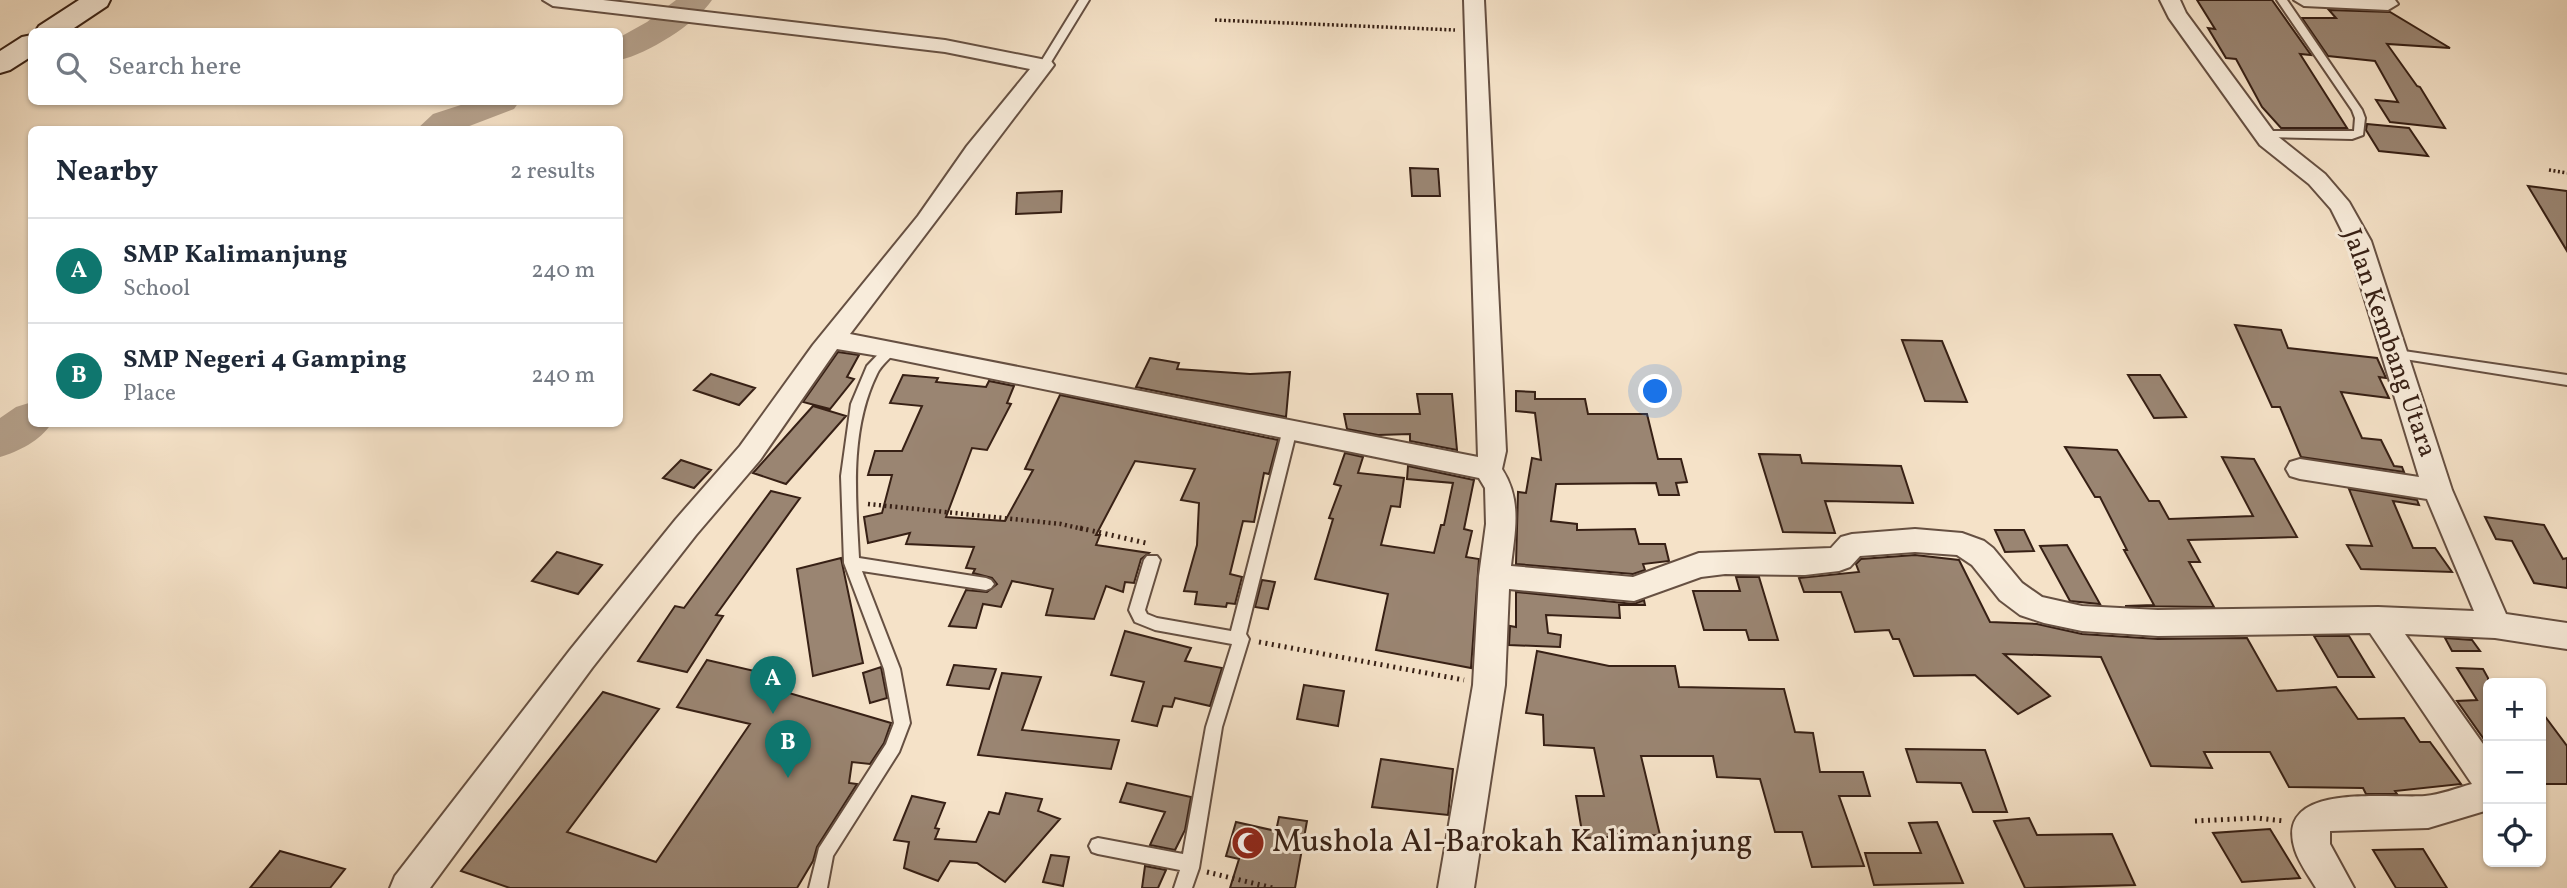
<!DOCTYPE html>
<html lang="en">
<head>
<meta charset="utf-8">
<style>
  body { margin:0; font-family:Vollkorn,serif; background:#f6f6f7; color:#1f2937 }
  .controls { position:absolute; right:21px; bottom:21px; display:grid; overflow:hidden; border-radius:10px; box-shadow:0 2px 5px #0004 }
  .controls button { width:63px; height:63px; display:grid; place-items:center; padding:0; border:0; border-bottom:2px solid #e0e1e3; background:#fff; color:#1f2937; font:35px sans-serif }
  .you { position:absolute; left:1656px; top:392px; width:24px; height:24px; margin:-18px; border:5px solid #fff; border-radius:50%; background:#1a73e8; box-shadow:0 0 0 10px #1a73e833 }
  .badge { display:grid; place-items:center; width:46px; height:46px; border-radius:50%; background:#0f766e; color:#fff; font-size:23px; font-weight:700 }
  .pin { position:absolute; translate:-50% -58px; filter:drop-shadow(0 2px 4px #0008) }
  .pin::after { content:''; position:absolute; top:37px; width:24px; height:21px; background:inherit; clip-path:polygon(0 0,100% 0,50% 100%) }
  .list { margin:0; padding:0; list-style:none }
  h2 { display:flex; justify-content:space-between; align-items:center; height:91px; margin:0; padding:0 28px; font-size:30px }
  h2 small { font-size:23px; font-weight:400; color:#747a83 }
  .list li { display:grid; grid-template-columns:46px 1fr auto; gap:21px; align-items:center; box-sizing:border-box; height:105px; padding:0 28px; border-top:2px solid #e0e1e3 }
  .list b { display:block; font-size:26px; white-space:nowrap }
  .list p { margin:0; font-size:23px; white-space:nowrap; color:#747a83 }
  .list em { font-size:23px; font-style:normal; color:#747a83 }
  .icon { flex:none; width:38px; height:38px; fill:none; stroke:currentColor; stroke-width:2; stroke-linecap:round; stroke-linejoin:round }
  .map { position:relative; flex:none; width:2567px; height:888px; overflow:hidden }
  .search { position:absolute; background:#fff; box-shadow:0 2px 5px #0004; left:28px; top:28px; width:595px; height:77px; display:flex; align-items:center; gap:18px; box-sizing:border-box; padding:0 24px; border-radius:10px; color:#747a83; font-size:26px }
  .panel { position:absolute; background:#fff; box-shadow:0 2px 5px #0004; left:28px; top:126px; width:595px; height:301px; border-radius:10px }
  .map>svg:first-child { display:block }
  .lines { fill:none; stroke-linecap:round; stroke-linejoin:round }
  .river { fill:#b4a08b; fill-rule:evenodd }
  .building { fill:#9a8572; stroke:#372015; stroke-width:2 }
  .lane-casing { stroke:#665042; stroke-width:4 }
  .street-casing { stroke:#665042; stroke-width:4 }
  .secondary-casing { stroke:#372015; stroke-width:4 }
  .path-far2 { stroke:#372015; stroke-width:3.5; stroke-dasharray:2 2.5; stroke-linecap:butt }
  .path-far1 { stroke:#372015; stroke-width:4.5; stroke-dasharray:2 3.5; stroke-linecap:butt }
  .path { stroke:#372015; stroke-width:5; stroke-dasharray:2 4.5; stroke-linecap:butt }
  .lane { fill:#f8ecdb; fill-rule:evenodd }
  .street { fill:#f8ecdb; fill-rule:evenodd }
  .secondary { fill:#f8ecdb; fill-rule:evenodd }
  .labels { text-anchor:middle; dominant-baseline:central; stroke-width:6; stroke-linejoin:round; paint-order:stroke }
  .street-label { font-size:26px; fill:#372015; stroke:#f8ecdb }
  .near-poi-label { font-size:32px; fill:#372015; stroke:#f8ecdb; text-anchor:start }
</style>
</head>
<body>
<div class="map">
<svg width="2567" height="888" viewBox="0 0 2567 888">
  <rect width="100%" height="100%" fill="#f5e2c8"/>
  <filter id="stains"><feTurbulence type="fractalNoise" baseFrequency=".00286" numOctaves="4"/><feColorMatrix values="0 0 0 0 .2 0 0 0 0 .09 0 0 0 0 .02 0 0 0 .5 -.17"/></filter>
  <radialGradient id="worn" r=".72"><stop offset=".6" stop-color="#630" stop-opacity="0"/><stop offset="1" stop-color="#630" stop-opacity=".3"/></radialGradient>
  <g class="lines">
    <path class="river" d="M676 0H712C696 24 647 54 620 60V37L647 22Z
      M470 102H519L514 109 459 130H416L433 114Z
      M32 402V424H51C41 440 18 452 0 457V418L16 407Z"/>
  </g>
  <path class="building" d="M2197 0H2272L2311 55 2300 54 2347 128H2281L2262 107 2236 59 2226 58 2208 28 2215 29Z
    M2329 10 2390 12 2450 48 2387 44 2417 86 2420 87 2445 128 2390 122 2376 100 2398 102 2375 61 2328 56 2302 18H2336Z
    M2367 124 2409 128 2428 156 2379 151 2366 130Z
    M1410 168 1438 169 1440 196H1412Z
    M2528 186 2567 191V251Z
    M1062 191 1061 212 1016 214 1017 193Z
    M2235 325 2281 330 2288 348 2377 358 2386 378 2379 377 2389 398 2341 392 2362 438 2381 440 2394 466 2402 467 2404 472 2301 457 2280 407H2272Z
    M1902 340 1942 341 1967 402 1925 401Z
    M838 352 859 355 847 377 854 379 830 409 803 402Z
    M1150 358 1179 363 1177 369 1250 374 1290 372 1286 417 1136 387Z
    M711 374 755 388 739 405 694 390Z
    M903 375 938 378 936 382 986 387 989 381 1014 386 1007 403 1011 404 987 450 972 448 946 517 1005 521 1033 470 1025 469 1060 395 1278 440 1269 474 1264 473 1254 522 1243 521 1230 574 1242 577 1235 604 1227 603 1226 607 1195 604 1197 592 1184 591 1197 545 1199 503 1181 500 1195 469 1135 461 1096 535H1100L1096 545 1149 553 1141 559 1134 583 1125 582 1123 592 1106 586 1094 619 1046 615 1053 589 1012 581 1001 607 983 604 976 628 949 626 966 590 987 592 997 584 992 578 973 573 975 569 966 568 974 547 906 544 910 533 868 543 864 517 882 513 892 475H868L875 451H902L922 406 890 403Z
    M2128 375H2160L2186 417 2154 418Z
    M1516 391 1535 392V399H1585L1588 414H1647L1658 459H1681L1687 482 1676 483 1679 495H1659L1656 483 1556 484 1551 521 1577 524V530L1635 529 1639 544H1665L1669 561 1643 564 1645 570 1633 574 1516 564 1518 492 1526 493 1532 458 1541 460 1535 413 1516 411Z
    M1417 394H1452L1457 450 1410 441V434L1378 435 1347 429 1344 414H1420Z
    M813 406 846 416 786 484 753 473Z
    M2065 447 2117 450 2149 501H2159L2169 519 2253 516 2222 457 2254 459 2297 537 2188 540 2200 562H2189L2214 607 2125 606 2154 605 2124 550H2127L2100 497H2095Z
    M1345 453 1363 457 1358 473 1404 478 1400 507 1391 506 1381 545 1434 553 1441 525H1444L1453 483 1407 479 1408 466 1474 480 1464 529 1472 531 1466 557 1479 559 1471 668 1376 650 1388 594 1315 579 1333 519 1329 518 1341 486 1334 484Z
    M1759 454 1800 455 1802 463 1901 466 1913 503 1825 501 1835 533 1783 532Z
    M681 460 711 470 694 488 663 478Z
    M2349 489 2417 500 2419 505 2393 501 2413 548H2435L2452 572 2361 569 2347 545 2372 546Z
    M771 491 800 498 716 615 723 616 687 672 638 661 675 606 684 608Z
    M2485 517 2544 525 2563 559 2567 558V588L2534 583 2512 541 2496 539Z
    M1995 530H2024L2034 551 2005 552Z
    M2067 545 2100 604 2070 601 2040 546Z
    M557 552 602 565 578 594 532 581Z
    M1915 555 1959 560 1990 622 2037 624 2082 634 2158 639 2247 638 2277 691 2336 687 2358 719 2404 718 2420 742H2430L2461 784 2395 791 2397 794H2366L2363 788 2289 787 2270 752H2204L2212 768 2151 766 2101 657 2004 654 2050 696 2018 714 1975 675 1914 676 1899 639H1893L1889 630 1855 632 1841 592H1804L1799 578 1859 572 1856 564 1861 559Z
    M841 558 863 663 813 676 797 569Z
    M1736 577H1759L1778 640H1749L1746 630H1704L1693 591H1740Z
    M1262 580 1275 582 1268 609 1255 607Z
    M1516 592 1634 604 1644 600 1645 605H1619L1620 618 1546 615 1548 633 1561 635 1560 647 1509 645 1510 626 1516 627Z
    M1125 631 1191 648 1185 661 1222 668 1210 706 1175 698 1172 707 1163 706 1157 726 1132 721 1144 682 1111 675Z
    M2314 636H2349L2374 677H2338Z
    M2445 638 2472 640 2480 651H2452Z
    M1537 651 1609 666H1675L1679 687 1784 689 1795 732 1813 733 1820 772H1863L1870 796H1839L1864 866 1812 867 1802 832H1775L1760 779 1717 777 1713 756H1641L1660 835 1583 838 1576 796H1604L1594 748 1544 745 1543 715 1526 713Z
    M707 660 772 675 765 686 891 723 884 743 870 764 852 762 849 783 857 784 817 847 813 861 797 888H510L461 871 603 692 659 709 567 832 656 862 750 724 677 707Z
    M954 665 996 669 989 689 947 685Z
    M881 667 887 698 870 703 863 673Z
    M2457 668 2483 669 2488 678V745L2457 701 2477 700Z
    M1002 673 1041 677 1022 730 1119 740 1111 769 978 755Z
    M1304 685 1344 691 1338 726 1297 719Z
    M2541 711 2567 746V784H2541Z
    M1906 749 1985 750 2007 812H1973L1961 783 1917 782Z
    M1381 759 1453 769 1448 815 1372 807Z
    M1127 783 1191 797 1185 830 1175 850 1150 845 1165 812 1120 802Z
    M1006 793 1042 799 1038 811 1060 819 1005 882 977 863 950 861 938 881 904 868 909 842 894 840 912 796 945 803 935 828 939 829 935 839 976 842 989 812 999 814Z
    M1279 817 1307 821 1295 888H1230L1239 859 1226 856 1236 822 1276 831Z
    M2029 818 2037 835 2112 834 2135 885 2025 888 1994 821Z
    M1937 822 1963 883 1874 885 1865 853H1921L1909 823Z
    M2270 829 2300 878 2242 882 2213 833Z
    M2423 849 2447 888H2396L2373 850Z
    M280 851 345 869 330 888H250Z
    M1051 855 1069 857 1063 886 1043 882Z
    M1145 866 1166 870 1158 888H1142Z"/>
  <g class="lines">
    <defs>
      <path id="lane" d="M1079 0H1089L1048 67H1040L1039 65Z
        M2277 0H2287L2362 110 2365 118 2363 135 2352 139 2263 137 2257 134 2263 131H2354L2355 118 2352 110Z
        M891 345 898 349C891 358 881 365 877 374 849 431 856 498 859 558L986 578 991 580 994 584 991 588 986 590 862 571 900 669 910 723 899 752 833 856 827 888H809L819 848 886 744 894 723 884 669 844 563 841 476 851 404 867 366 886 346Z
        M2397 350 2567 375V385L2392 357 2390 354Z
        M1290 424 1297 429 1246 634 1249 639 1222 727 1199 868 1192 888H1174L1180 870 1098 854 1092 852 1089 846 1092 840 1098 838 1183 854 1206 727 1232 644 1155 630 1135 622 1129 610 1144 560 1147 556H1157L1160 560 1145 610 1147 614 1157 618 1231 631 1283 429Z"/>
      <path id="street" d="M543 0H603L945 40 1051 61 1054 65 1051 69 850 334 1478 457 1464 0H1484L1506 451 1502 469C1522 500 1515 530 1511 566L1633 577 1699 553 1831 548 1841 537 1852 534 1915 529 1962 533 1984 541 1993 548 2022 583 2042 597 2082 606 2158 610 2378 607 2474 611 2427 499 2300 479 2290 476 2286 469 2290 462 2300 459 2419 477 2347 241 2331 209 2309 184 2260 145 2169 18 2160 0H2180L2186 13 2276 135 2325 174 2349 202 2371 241 2452 490 2506 614 2567 623V649L2495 638 2405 634 2488 751V810L2428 828 2330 831V844L2354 888H2316C2309 876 2299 863 2295 850 2273 781 2386 799 2425 796 2440 795 2457 788 2472 784L2370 633 2158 636 2082 631 2044 623 2020 615 2000 600 1972 565 1957 555 1915 552 1860 556 1850 567 1839 571 1805 575 1725 574 1701 577 1634 601 1509 589 1505 685 1474 888H1438L1473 685 1479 576 1486 524 1485 488 1479 478 891 358 837 349 760 460 696 535 592 668 430 888H390L395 876 570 650 676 519 740 446 813 345 918 216 967 146 1030 69 945 52 553 6Z
        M2294 0H2395L2398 4 2388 10 2304 6Z"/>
      <path id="secondary" d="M79 0H110L107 6 68 32H35L39 26Z
        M32 35V56L10 70 0 73V51L22 37Z"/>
    </defs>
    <use href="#lane" class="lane-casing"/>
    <use href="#street" class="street-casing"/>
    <use href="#secondary" class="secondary-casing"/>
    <path class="path-far2" d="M1215 20 1455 30
      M2549 170 2567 173"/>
    <path class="path-far1" d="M868 504 1061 524 1087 530"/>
    <path class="path" d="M1080 528 1146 543
      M1259 642 1464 680
      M2195 821 2256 818 2285 821
      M1207 872 1273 888"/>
    <use href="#lane" class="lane"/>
    <use href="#street" class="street"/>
    <use href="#secondary" class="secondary"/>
  </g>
  <defs>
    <symbol id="mosque-disc" viewBox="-11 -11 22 22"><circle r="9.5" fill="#8f2418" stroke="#f8ecdb"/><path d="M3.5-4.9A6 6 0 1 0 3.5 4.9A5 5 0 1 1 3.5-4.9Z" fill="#fff"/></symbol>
  </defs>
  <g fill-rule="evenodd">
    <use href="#mosque-disc" x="1229" y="824" width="38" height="38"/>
  </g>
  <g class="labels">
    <g class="street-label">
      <text transform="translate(2389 343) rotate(71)">Jalan Kembang Utara</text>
    </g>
    <g class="near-poi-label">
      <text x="1272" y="843">Mushola Al-Barokah Kalimanjung</text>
    </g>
  </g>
  <rect width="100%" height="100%" filter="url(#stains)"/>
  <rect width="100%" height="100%" fill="url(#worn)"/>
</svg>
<div class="controls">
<button>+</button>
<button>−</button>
<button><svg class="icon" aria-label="locate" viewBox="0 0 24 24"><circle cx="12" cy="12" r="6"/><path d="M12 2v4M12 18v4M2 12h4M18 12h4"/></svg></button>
</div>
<div class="you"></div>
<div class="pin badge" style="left:773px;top:714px">A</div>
<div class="pin badge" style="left:788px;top:778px">B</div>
<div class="search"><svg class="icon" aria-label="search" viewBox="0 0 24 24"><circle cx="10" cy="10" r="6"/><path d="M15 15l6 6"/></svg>Search here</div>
<section class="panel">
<h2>Nearby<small>2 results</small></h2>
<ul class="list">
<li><span class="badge">A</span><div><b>SMP Kalimanjung</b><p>School</p></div><em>240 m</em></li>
<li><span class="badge">B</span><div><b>SMP Negeri 4 Gamping</b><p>Place</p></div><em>240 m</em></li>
</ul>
</section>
</div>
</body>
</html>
